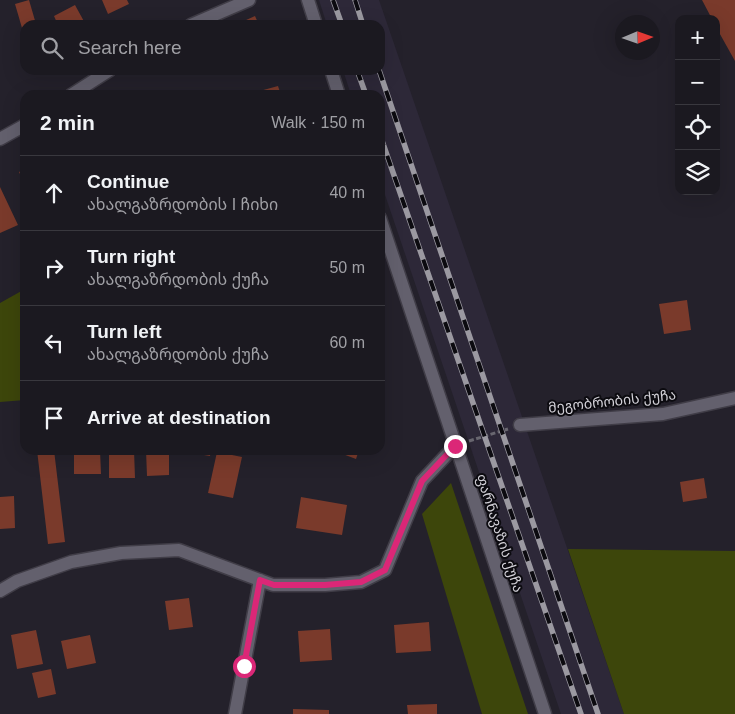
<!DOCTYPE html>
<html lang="en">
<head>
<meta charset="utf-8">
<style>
  body { margin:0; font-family:Arial,"Noto Sans Georgian",sans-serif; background:#242229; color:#f1f3f6 }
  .controls { position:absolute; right:15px; top:15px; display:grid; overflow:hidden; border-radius:10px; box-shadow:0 5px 20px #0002 }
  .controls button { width:45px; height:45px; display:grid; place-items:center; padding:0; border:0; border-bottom:1px solid #39383e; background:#1b1920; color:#f1f3f6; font:25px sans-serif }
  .compass { position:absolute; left:615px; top:15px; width:45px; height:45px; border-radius:50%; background:#1b1920; box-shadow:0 5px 20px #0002; rotate:88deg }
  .stop { position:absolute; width:15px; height:15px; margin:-11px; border:4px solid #db2777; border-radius:50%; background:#fff }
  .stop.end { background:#db2777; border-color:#fff; box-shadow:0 1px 5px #0008 }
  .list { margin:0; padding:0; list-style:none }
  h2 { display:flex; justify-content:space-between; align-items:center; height:65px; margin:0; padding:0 20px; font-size:21px }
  h2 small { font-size:16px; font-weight:400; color:#a0a0a5 }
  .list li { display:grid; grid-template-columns:32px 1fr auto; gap:15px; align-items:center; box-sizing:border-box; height:75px; padding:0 20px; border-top:1px solid #39383e }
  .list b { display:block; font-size:19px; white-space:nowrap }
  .list p { margin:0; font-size:16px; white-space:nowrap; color:#a0a0a5 }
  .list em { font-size:16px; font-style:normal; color:#a0a0a5 }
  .icon { flex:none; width:28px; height:28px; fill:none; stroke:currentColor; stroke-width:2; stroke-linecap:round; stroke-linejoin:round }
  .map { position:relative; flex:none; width:735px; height:714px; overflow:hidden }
  .search { position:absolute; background:#1b1920; box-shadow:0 5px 20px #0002; left:20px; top:20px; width:365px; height:55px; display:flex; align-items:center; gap:12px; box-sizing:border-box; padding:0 18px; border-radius:15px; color:#a0a0a5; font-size:19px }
  .panel { position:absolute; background:#1b1920; box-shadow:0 5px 20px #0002; left:20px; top:90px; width:365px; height:365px; border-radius:15px }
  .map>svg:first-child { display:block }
  .built { fill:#2d2838 }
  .green { fill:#3d460b }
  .building { fill:#7a3a2b }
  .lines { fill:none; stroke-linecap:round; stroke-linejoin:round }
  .minor-casing { stroke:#403d47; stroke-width:15 }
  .path { stroke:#696770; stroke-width:3; stroke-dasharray:5 2.5; stroke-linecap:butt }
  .minor { stroke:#63606d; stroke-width:12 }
  .rail-casing { stroke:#9b99a1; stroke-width:5.5 }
  .rail { stroke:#0c0b10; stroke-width:4; stroke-dasharray:11; stroke-linecap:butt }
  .route { stroke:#db2777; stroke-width:6 }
  .labels { text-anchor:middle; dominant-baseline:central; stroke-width:4; stroke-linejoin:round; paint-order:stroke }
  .street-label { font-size:14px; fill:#d2d0d7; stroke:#0c0b10 }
</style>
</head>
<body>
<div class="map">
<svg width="735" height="714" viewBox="0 0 735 714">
  <rect width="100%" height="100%" fill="#24212b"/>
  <path class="built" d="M319 0H379L624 714H561L380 180V95H351L343 70H380V25H327Z"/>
  <path class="green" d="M25 289V400L0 402V303Z
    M451 483 528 714H482L422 514Z
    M568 549 735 551V714H624Z"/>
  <path class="building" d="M29 0 36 24 25 25V27L22 28 15 4Z
    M102 0H127L129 4 108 14Z
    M702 0H735V61L716 27V19H712Z
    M75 5 86 25H58L54 16Z
    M255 16 259 25H235Z
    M278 86 281 95H257L256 92Z
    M25 169V184L19 172Z
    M0 187 18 225 0 233Z
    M687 300 691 330 664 334 659 304Z
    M37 450H54L65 542 48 544Z
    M74 450H100L101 474H74Z
    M109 450H134L135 478H109Z
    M146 450H158V453H169V475L147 476Z
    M193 450H211L210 456 192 453Z
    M332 450H359L356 459Z
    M217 452 242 457 233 498 208 493Z
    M704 478 707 498 683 502 680 482Z
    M14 496 15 528 0 529V497Z
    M301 497 347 505 342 535 296 528Z
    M189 598 193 627 169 630 165 601Z
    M429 622 431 651 396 653 394 625Z
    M330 629 332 660 300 662 298 631Z
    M36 630 43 664 17 669 11 635Z
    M90 635 96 663 67 669 61 641Z
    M51 669 56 694 38 698 32 673Z
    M437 704V714H408L407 705Z
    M293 709 329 710V714H293Z"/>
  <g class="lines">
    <defs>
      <path id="minor" d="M308 0 316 25
        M191 25 249 0
        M331 70 339 95
        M71 95 110 70
        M0 139 25 125
        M380 218 545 714
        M520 425 663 414 735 398
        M0 591 17 581 71 562 121 553 179 550 273 585H325L361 582 385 570 422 481 455 446
        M235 714 260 580"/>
    </defs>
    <use href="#minor" class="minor-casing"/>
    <path class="path" d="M469 441 508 429"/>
    <use href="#minor" class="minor"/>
    <defs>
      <path id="rail" d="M333 0 342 25
        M355 0 363 25
        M357 70 366 95
        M379 70 598 714
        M380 135 581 714"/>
    </defs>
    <use href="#rail" class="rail-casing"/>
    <use href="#rail" class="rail"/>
  </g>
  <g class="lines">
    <path class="route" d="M244 666 260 580 274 585H325L361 582 385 570 422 481 455 446"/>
  </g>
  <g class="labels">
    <g class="street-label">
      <text transform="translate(612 401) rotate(-6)">მეგობრობის ქუჩა</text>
      <text transform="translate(500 533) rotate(72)">ფარნავაზის ქუჩა</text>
    </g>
  </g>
</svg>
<div class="controls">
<button>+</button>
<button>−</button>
<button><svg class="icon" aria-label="locate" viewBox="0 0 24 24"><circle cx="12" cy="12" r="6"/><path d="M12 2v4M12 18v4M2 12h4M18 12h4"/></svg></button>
<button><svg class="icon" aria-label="layers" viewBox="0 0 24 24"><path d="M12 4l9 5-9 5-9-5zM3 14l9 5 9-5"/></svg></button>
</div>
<svg class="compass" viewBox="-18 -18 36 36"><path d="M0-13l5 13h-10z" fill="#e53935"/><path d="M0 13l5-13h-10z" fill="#a0a0a5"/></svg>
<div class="stop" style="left:244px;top:666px"></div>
<div class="stop end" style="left:455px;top:446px"></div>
<div class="search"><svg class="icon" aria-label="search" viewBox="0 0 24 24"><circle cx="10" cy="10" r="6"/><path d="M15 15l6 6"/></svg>Search here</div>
<section class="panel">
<h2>2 min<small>Walk · 150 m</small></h2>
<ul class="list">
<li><svg class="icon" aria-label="ahead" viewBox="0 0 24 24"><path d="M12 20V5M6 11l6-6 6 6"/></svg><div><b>Continue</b><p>ახალგაზრდობის I ჩიხი</p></div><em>40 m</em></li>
<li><svg class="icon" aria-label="right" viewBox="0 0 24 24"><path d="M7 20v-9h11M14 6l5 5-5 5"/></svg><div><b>Turn right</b><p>ახალგაზრდობის ქუჩა</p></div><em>50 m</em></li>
<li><svg class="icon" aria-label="left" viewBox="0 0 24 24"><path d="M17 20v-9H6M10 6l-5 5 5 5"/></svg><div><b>Turn left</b><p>ახალგაზრდობის ქუჩა</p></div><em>60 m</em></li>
<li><svg class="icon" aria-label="arrive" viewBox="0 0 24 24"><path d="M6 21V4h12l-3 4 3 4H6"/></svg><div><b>Arrive at destination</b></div></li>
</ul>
</section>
</div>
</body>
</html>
